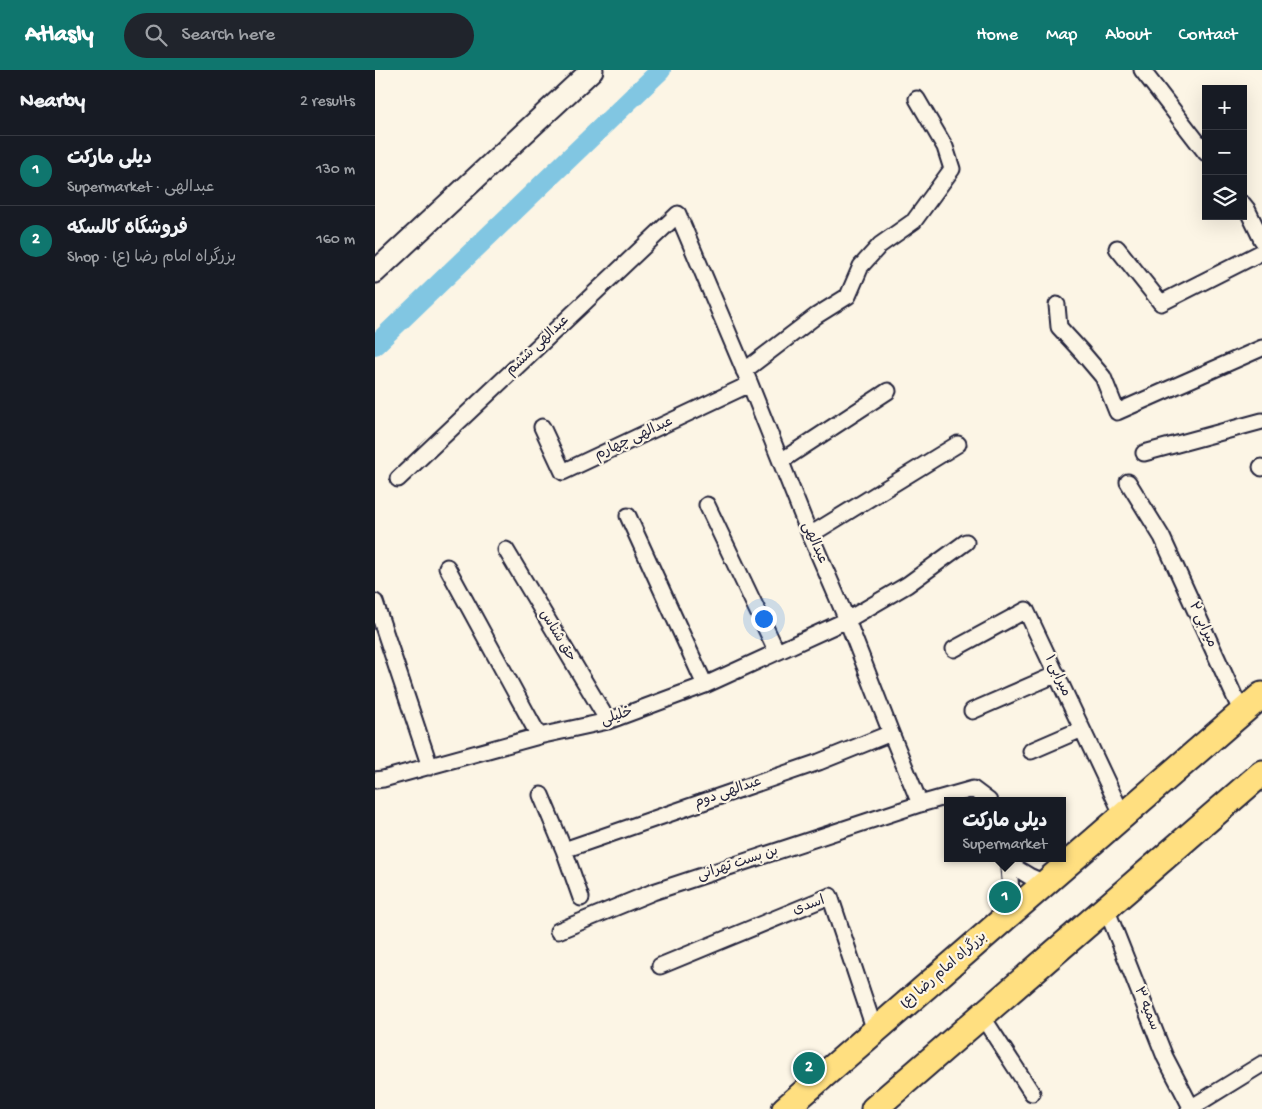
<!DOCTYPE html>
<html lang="en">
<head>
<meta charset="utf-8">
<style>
  body { margin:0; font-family:"Gochi Hand","Playpen Sans Arabic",sans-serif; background:#20242c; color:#f1f3f6 }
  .controls { position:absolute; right:15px; top:15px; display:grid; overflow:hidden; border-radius:0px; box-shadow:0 5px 20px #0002 }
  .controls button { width:45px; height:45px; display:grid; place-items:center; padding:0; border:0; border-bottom:1px solid #363941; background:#171b24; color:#f1f3f6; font:25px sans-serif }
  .you { position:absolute; left:388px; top:548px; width:18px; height:18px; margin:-12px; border:4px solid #fff; border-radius:50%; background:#1a73e8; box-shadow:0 0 0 8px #1a73e833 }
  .badge { display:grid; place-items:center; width:32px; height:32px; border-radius:50%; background:#0f766e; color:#fff; font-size:16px; font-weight:700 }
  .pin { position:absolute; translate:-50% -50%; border:2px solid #fff; box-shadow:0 1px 5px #0006 }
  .popup { position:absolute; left:569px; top:727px; width:122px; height:65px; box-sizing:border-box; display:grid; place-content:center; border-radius:0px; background:#171b24; filter:drop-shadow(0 1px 4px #0005); font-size:16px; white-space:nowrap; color:#9ea1a6 }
  .popup b { font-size:19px; color:#f1f3f6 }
  .popup::after { content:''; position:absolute; left:50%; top:100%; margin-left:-10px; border:10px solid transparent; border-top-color:#171b24 }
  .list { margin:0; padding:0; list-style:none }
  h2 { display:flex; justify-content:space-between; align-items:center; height:65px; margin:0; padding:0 20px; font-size:21px }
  h2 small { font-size:16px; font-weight:400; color:#9ea1a6 }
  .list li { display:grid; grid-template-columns:32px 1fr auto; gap:15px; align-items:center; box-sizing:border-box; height:70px; padding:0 20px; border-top:1px solid #363941 }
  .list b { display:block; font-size:19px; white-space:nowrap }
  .list p { margin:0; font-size:16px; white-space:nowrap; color:#9ea1a6 }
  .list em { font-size:16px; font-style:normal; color:#9ea1a6 }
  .icon { flex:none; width:28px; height:28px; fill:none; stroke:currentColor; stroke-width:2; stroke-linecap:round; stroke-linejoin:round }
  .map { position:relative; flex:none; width:887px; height:1039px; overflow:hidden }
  header { display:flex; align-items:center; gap:30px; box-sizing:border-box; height:70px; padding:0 25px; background:#0f766e; color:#fff }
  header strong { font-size:24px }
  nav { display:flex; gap:28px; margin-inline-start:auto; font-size:18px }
  .search { width:350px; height:45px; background:#20242c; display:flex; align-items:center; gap:12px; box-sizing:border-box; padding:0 18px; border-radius:28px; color:#9ea1a6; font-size:19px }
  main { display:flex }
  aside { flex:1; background:#171b24 }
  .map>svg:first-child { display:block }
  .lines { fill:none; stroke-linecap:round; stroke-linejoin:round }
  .canal { stroke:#81c6e2; stroke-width:20 }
  .minor-casing { stroke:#22223b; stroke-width:19 }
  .secondary-casing { stroke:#22223b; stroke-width:25 }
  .trunk-casing { stroke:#22223b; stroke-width:29 }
  .minor { stroke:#fcf5e5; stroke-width:15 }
  .secondary { stroke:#fcf5e5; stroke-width:21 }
  .trunk { stroke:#ffdf80; stroke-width:25 }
  .labels { text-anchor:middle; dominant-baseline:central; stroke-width:4.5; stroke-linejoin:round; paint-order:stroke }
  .street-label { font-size:14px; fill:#22223b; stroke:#fcf5e5 }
</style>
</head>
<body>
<header>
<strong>Atlasly</strong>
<div class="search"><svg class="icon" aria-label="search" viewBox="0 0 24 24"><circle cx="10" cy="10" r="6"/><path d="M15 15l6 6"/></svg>Search here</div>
<nav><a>Home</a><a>Map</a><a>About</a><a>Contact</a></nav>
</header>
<main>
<aside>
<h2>Nearby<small>2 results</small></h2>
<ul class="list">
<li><span class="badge">1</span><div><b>دیلی مارکت</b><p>Supermarket · عبدالهی</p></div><em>130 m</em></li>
<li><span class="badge">2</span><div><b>فروشگاه کالسکه</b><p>Shop · بزرگراه امام رضا (ع)</p></div><em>160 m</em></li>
</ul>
</aside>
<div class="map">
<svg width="887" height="1039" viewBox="0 0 887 1039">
  <rect width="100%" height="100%" fill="#fcf5e5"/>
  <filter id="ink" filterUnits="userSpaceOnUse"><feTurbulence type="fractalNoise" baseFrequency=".02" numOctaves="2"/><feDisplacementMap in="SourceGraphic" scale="10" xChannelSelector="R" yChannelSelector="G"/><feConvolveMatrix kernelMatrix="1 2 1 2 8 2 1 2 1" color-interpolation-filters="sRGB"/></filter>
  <g filter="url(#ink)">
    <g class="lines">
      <path class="canal" d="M0 275 286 0"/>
      <defs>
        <path id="minor" d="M767 0 831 83
          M868 134 872 139 887 170
          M742 178 786 233 887 182
          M682 235 684 257 706 281 728 307 742 342 887 278
          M369 301 441 246 473 226 486 196 505 175 539 151 577 99 570 77 542 29
          M167 357 188 402 375 314
          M769 383 887 351
          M406 391 513 321
          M886 397 887 398
          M23 409 303 144 375 314 431 455 472 550 516 663 545 734
          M753 412 787 467 867 643
          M332 435 402 582
          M253 446 330 615
          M435 465 583 374
          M131 480 233 651
          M72 497 164 666
          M0 532 55 697
          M579 579 651 540 748 746
          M597 641 682 604
          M656 681 707 659
          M0 710 8 709 164 666 233 651 330 615 472 550 532 515 591 472
          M166 725 189 780 206 828
          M189 780 444 692 516 663
          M633 788 638 841
          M634 794 654 806 670 813
          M731 838 790 987 817 1039
          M183 861 278 822 545 734 598 719 614 731
          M285 896 455 826 500 961
          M607 946 657 1023
          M814 1039 887 994"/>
        <path id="secondary" d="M0 202 217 0"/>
        <path id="trunk" d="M410 1039 887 625
          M499 1039 887 703"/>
      </defs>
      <use href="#minor" class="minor-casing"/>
      <use href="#secondary" class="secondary-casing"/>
      <use href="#trunk" class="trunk-casing"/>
      <use href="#minor" class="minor"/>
      <use href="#secondary" class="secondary"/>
      <use href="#trunk" class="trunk"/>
    </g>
  </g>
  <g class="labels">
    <g class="street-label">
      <text transform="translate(163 276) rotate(-43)">عبدالهی ششم</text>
      <text transform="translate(259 369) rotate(-25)">عبدالهی چهارم</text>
      <text transform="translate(439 473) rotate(66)">عبدالهی</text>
      <text transform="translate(827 555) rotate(65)">میرابی ۲</text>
      <text transform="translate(182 566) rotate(59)">حق شناس</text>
      <text transform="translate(682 606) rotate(65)">میرابی ۱</text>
      <text transform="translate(242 647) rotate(-18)">خلیلی</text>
      <text transform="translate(353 723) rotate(-19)">عبدالهی دوم</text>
      <text transform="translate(363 794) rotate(-18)">بن بست تهرانی</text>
      <text transform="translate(434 836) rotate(-19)">اسدی</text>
      <text transform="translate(569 901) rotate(-41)">بزرگراه امام رضا (ع)</text>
      <text transform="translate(771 939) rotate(68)">سمیه ۳</text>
    </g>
  </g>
</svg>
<div class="controls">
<button>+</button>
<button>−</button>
<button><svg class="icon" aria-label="layers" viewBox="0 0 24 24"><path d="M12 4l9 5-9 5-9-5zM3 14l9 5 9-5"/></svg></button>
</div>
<div class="you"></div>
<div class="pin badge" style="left:630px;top:827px">1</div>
<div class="popup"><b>دیلی مارکت</b>Supermarket</div>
<div class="pin badge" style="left:434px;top:998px">2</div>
</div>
</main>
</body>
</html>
